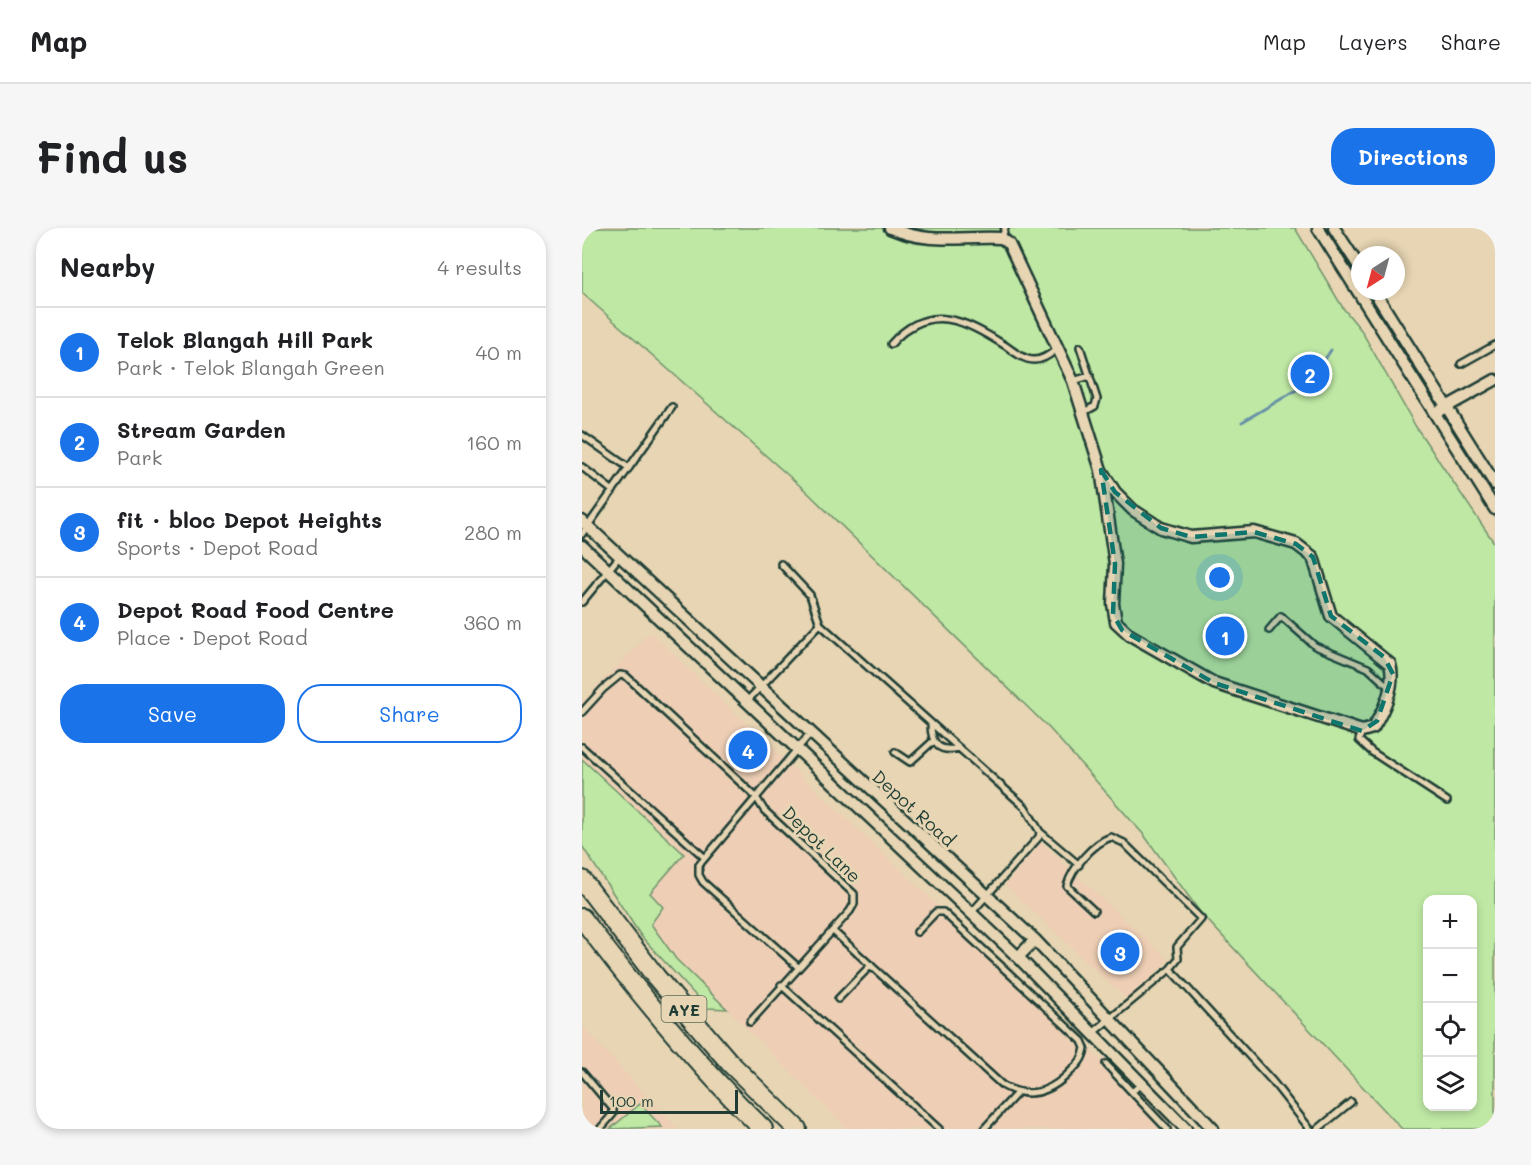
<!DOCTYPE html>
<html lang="en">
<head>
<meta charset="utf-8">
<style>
  body { margin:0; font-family:Mali,sans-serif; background:#f6f6f6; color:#202124 }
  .controls { position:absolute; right:18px; bottom:18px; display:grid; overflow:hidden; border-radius:12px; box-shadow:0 3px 9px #0003 }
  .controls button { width:54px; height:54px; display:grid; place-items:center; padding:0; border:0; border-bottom:2px solid #e0e0e0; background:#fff; color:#202124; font:30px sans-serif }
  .compass { position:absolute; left:769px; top:18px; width:54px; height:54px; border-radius:50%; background:#fff; box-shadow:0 3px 9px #0003; rotate:216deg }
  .scale { position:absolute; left:18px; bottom:15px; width:138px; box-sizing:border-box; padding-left:6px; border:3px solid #1f3d34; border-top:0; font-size:16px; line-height:21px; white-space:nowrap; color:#1f3d34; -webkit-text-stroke:4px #e7d5b3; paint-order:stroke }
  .you { position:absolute; left:638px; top:350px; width:21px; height:21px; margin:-15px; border:4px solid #fff; border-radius:50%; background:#1a73e8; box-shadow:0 0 0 9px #1a73e833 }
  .badge { display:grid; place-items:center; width:39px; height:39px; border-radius:50%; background:#1a73e8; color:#fff; font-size:20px; font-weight:700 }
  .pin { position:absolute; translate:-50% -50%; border:3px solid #fff; box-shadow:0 2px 6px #0006 }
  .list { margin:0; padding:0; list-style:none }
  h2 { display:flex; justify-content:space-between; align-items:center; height:78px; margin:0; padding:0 24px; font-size:26px }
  h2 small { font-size:20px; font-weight:400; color:#757577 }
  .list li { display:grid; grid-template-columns:39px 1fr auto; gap:18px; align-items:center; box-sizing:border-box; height:90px; padding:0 24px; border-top:2px solid #e0e0e0 }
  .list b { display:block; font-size:22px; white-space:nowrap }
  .list p { margin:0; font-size:20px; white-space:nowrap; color:#757577 }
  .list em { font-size:20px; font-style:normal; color:#757577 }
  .actions { display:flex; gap:12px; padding:18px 24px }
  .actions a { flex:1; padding:14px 0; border:2px solid #1a73e8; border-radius:24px; text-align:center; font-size:21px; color:#1a73e8 }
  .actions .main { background:#1a73e8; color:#fff }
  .icon { flex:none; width:33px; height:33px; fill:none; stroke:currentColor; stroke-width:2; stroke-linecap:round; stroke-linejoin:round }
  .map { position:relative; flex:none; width:913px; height:901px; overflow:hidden; border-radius:24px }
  header { display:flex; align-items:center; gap:36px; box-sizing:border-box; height:84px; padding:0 30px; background:#fff; border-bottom:2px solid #e0e0e0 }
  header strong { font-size:28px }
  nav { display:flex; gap:33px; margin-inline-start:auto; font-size:21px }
  .intro { display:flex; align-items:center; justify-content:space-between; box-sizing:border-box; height:144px; padding:0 36px }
  h1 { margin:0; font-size:42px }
  .button { padding:15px 27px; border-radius:24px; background:#1a73e8; color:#fff; font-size:21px; font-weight:700 }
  main { display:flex; gap:36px; padding:0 36px }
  aside { flex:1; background:#fff; border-radius:24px; box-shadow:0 3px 9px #0003 }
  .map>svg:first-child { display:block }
  .built { fill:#eecfb5 }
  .green { fill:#bfe8a4; stroke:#6f926c; stroke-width:1.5; fill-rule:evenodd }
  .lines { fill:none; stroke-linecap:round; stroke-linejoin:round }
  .stream { stroke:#6891a7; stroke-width:3 }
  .lane-casing { stroke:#1f3d34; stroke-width:10 }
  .street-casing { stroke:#1f3d34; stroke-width:15 }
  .highway-casing { stroke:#1f3d34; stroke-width:22 }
  .lane { stroke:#e7d5b3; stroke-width:5 }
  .street { stroke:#e7d5b3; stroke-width:10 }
  .highway { stroke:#e7d5b3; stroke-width:18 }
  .marked { fill:#0f766e; fill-opacity:0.2; stroke:#0f766e; stroke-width:4.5; stroke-dasharray:12 8; stroke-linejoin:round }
  .labels { text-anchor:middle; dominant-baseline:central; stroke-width:6; stroke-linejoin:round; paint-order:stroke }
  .shield { fill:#e7d5b3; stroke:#5b6b5a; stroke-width:1.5 }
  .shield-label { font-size:16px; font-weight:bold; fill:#1f3d34 }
  .street-label { font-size:18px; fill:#1f3d34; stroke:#e7d5b3 }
</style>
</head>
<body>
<header>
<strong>Map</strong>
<nav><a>Map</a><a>Layers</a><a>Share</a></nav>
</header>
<div class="intro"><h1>Find us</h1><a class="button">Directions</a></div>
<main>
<aside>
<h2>Nearby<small>4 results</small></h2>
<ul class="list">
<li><span class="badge">1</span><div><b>Telok Blangah Hill Park</b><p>Park · Telok Blangah Green</p></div><em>40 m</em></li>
<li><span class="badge">2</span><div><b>Stream Garden</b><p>Park</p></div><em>160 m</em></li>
<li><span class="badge">3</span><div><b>fit · bloc Depot Heights</b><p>Sports · Depot Road</p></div><em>280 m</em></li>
<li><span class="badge">4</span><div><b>Depot Road Food Centre</b><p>Place · Depot Road</p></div><em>360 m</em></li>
</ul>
<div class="actions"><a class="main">Save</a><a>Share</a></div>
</aside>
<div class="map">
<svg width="913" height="901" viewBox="0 0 913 901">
  <rect width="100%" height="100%" fill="#e7d5b3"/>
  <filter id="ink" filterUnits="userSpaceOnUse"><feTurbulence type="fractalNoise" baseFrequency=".0167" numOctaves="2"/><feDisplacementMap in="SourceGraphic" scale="12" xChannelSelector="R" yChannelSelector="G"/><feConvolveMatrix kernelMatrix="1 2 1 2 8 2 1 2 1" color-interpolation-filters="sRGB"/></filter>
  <g filter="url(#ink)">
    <path class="built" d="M68 404 519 832 523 829 593 901H265L94 730 69 697 81 679 68 665 100 627 0 530V474Z
      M459 614 587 732 545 772 423 657Z
      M0 798 96 901H0Z"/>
    <path class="green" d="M0 0H713L761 80 779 102 834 199 913 316V901H820L618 684 562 607 467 500 225 264 0 65ZM846 672H890V878H846Z
      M0 531 102 626 68 665 81 679 69 696 94 731 145 781 125 780 59 708 0 618Z
      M58 876 80 899 28 901Z"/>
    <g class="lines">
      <path class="stream" d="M660 194 728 154 749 122"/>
      <defs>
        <path id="lane" d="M420 10 423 0
          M309 116C347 73 383 92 424 118 432 124 442 132 452 132 462 132 469 125 477 120
          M498 119 515 171 513 178 502 184
          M879 136 913 117
          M491 153 508 148
          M0 207 47 240
          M0 239 31 263
          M0 306 90 179
          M199 336 228 367 238 396 443 579 458 604 497 637
          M0 374 38 328
          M687 402 699 388 733 418 786 440 807 459
          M166 472 238 396
          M0 484 21 461 38 447 44 448 174 569 182 582 272 666V676L268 683 168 794
          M349 496C349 516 357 525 377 520
          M780 503 777 512 790 524 865 573
          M0 519 122 629
          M313 524 328 534 350 514
          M390 684 457 609 458 604
          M251 703 420 857C444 871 465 866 485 847 494 838 501 833 503 820L500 813 361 684H354L335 704
          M216 739 121 654 117 647V637L228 506
          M588 741 691 854 728 901
          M199 757 357 901
          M256 771 289 737
          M512 804 588 741 596 731 595 719 619 691 542 615 529 609C511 615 490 640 485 658L512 683
          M524 836 550 864
          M0 844 31 881V886L18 901
          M560 855 550 864 585 901
          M402 901 435 865
          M736 901 769 874"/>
        <path id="street" d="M308 0C348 17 378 8 420 10L427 16 491 153 519 242 533 336 531 376 534 394 548 407 632 455 780 503 791 500C802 482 814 457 808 436L749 388 731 329 714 316 672 304 609 309 579 300 551 282 533 264 519 242
          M736 0 913 281
          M752 0 778 40
          M792 63 913 256
          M857 183 913 152
          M0 293 453 712 631 901
          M0 318 436 729 604 901
          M436 729 453 712"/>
        <path id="highway" d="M0 652 74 749 148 835 215 901
          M0 690C56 765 114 836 181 901"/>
      </defs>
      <use href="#lane" class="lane-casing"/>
      <use href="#street" class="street-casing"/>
      <use href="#highway" class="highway-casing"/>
      <use href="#lane" class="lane"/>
      <use href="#street" class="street"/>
      <use href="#highway" class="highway"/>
    </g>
  </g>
  <path class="marked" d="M519 242 533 264 579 300 609 309 672 304 714 316 731 329 749 388 802 429 811 446 795 493 780 503 632 455 540 402 531 386 533 336Z"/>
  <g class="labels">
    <rect class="shield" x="79.5" y="768" width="45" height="26" rx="4.5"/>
    <g class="shield-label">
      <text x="102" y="781">AYE</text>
    </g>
    <g class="street-label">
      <text transform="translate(332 580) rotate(42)">Depot Road</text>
      <text transform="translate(240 616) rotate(44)">Depot Lane</text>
    </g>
  </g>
</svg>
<div class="controls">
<button>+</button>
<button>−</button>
<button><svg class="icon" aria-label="locate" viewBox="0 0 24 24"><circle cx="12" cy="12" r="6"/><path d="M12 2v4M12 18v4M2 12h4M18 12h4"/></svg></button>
<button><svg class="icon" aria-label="layers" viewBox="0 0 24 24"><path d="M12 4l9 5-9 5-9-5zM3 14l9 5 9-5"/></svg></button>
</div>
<svg class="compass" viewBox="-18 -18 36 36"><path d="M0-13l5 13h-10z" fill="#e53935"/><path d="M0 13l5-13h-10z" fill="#757577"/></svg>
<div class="scale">100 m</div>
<div class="you"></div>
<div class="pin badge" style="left:643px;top:408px">1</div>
<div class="pin badge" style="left:728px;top:146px">2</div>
<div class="pin badge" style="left:538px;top:724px">3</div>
<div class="pin badge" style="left:166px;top:522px">4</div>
</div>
</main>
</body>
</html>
